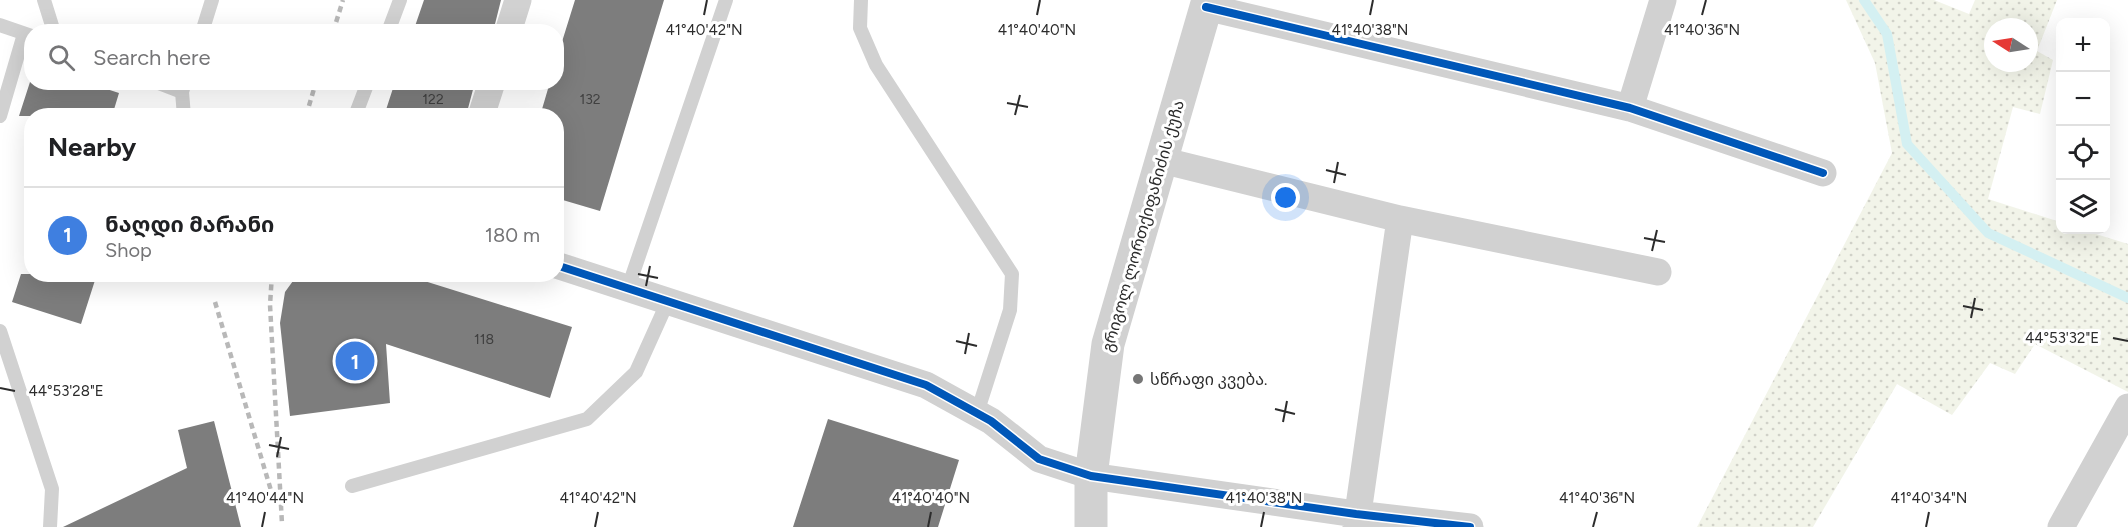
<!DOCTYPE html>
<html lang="en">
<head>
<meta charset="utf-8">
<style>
  body { margin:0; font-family:Figtree,"Noto Sans Georgian",sans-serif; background:#f2f2f2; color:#202124 }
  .controls { position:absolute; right:18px; top:18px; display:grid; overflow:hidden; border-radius:12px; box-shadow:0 6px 24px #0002 }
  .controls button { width:54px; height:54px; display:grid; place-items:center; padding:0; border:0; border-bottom:2px solid #e0e0e0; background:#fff; color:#202124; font:30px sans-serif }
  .compass { position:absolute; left:1984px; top:18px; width:54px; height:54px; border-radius:50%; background:#fff; box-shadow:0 6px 24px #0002; rotate:282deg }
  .you { position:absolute; left:1286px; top:198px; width:21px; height:21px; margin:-15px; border:4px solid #fff; border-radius:50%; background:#1a73e8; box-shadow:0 0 0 9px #1a73e833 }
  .badge { display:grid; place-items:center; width:39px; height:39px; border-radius:50%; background:#767676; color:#fff; font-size:20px; font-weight:700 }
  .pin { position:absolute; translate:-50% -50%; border:3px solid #fff; box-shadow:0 2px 6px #0006 }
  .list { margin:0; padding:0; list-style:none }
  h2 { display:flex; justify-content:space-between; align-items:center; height:78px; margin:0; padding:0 24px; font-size:26px }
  h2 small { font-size:20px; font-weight:400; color:#757577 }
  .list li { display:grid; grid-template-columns:39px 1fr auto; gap:18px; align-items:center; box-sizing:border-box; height:96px; padding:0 24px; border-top:2px solid #e0e0e0 }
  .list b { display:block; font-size:22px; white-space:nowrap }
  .list p { margin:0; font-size:20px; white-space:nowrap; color:#757577 }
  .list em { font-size:20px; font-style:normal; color:#757577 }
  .icon { flex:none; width:33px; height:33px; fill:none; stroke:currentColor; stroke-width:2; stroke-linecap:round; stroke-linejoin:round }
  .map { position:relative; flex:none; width:2128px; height:527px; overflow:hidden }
  .search { position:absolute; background:#fff; box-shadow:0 6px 24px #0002; left:24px; top:24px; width:540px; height:66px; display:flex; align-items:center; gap:15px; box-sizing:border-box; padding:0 21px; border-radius:24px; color:#757577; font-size:22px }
  .panel { position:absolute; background:#fff; box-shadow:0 6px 24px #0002; left:24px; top:108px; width:540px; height:174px; border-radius:24px }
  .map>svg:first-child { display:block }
  .grass { fill:url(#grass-dots); fill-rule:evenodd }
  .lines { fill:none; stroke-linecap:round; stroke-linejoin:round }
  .stream { stroke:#d4f0f2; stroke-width:10 }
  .building { fill:#7d7d7d }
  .service { stroke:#d1d1d1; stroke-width:14 }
  .minor { stroke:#d1d1d1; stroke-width:27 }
  .tertiary { stroke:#d1d1d1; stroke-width:33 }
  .rail { stroke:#b8b8b8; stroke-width:4.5; stroke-dasharray:6 4.5; stroke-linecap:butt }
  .cycleway-casing { stroke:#fff; stroke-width:11 }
  .cycleway { stroke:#0057b8; stroke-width:8 }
  .ticks { fill:none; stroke:#2c2c2c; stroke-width:2 }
  .poi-dot { fill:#767676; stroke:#fff; stroke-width:2 }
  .labels { text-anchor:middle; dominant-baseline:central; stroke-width:6; stroke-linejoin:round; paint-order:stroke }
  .number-label { font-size:14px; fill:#404040 }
  .street-label { font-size:16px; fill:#2c2c2c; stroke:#fff }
  .poi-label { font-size:16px; fill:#2c2c2c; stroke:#fff; text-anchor:start }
  .ticks-label { font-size:15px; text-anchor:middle; fill:#2c2c2c; stroke:#fff; stroke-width:6; stroke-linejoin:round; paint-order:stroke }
</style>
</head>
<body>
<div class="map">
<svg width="2128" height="527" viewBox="0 0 2128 527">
  <defs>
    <pattern id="grass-dots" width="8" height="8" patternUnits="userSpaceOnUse" patternTransform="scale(1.5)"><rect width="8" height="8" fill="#f2f4e9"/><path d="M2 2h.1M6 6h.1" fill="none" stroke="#d0d1c8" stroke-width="1.8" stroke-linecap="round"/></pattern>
  </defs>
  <rect width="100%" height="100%" fill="#fff"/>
  <path class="grass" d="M1846 0H1934L1969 14 1975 0H2057L2037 51 2053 60 2040 114 2013 107 1988 199 2060 222V230H2083L2128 244V392L2035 344 2015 374 1990 363 1952 415 1897 384 1813 527H1697L1892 153 1875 63ZM1993 27H2029V63H1993Z"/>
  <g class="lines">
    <path class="stream" d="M1864 0 1887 34 1907 144 1988 233 2128 298"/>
  </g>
  <path class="building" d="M424 0H501L493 32H413Z
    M575 0H664L600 211 556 198V116H540L550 82H556V61Z
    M30 82H85L119 93 112 116H19Z
    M395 82H475L466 116H384Z
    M21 274H97L81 324 12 302Z
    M298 274H402L572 327 550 398 386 344 390 403 290 416 280 323 285 292Z
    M828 419 959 460 938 527H793Z
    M214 421 241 527H63L187 468 178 430Z"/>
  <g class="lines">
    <path class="service" d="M44 0 54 32
      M861 0 860 28 876 65 1012 274 1010 310 977 413
      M0 25 32 36
      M202 32 212 0
      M388 32 400 0
      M156 82 182 92
      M0 116 24 34
      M184 116 182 92 185 82
      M355 116 368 82
      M628 288 726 0
      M0 331 52 489 50 527
      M352 486 587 419 636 372 668 301"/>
    <path class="minor" d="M1206 7 1630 108 1823 173
      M508 32 518 0
      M1630 108 1663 0
      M481 116 492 82
      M1161 160 1400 219 1658 272
      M556 265 926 385 991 421 1039 459 1091 476 1356 514 1470 527
      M1356 527 1400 219
      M2061 527 2128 407"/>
    <path class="tertiary" d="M1091 527V476L1108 344 1208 0"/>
    <path class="rail" d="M333 32 343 0
      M306 116 316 82
      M272 274 270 305 282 524
      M215 302 275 504"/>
    <defs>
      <path id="cycleway" d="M1206 7 1630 108 1823 173
        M556 265 926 385 991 421 1039 459 1091 476 1356 514 1470 527"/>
    </defs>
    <use href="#cycleway" class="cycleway-casing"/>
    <use href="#cycleway" class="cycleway"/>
  </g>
  <path class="ticks" d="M704 15 707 0M1037 15 1040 0M1370 15 1373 0M1702 15 1706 0M1007 103 1028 107M1015 115 1020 95M1326 170 1346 175M1334 183 1338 162M1644 238 1665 242M1652 251 1657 230M638 274 658 278M646 286 650 266M1963 306 1983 310M1971 318 1975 298M2113 338 2128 341M956 341 977 346M965 354 969 333M0 388 15 391M1275 409 1295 414M1283 422 1287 401M269 445 289 449M277 457 281 437M262 527 265 512M595 527 598 512M928 527 931 512M1261 527 1264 512M1593 527 1597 512M1926 527 1929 512"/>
  <circle class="poi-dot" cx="1138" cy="379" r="6"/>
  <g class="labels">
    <g class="number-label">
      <text x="433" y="99">122</text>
      <text x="590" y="99">132</text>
      <text x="484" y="339">118</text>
    </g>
    <g class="street-label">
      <text transform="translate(1143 226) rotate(-74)">გრიგოლ ლორთქიფანიძის ქუჩა</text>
    </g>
    <g class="poi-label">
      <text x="1150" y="379">სწრაფი კვება.</text>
    </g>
  </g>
  <g class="ticks-label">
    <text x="704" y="35">41°40'42"N</text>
    <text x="1037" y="35">41°40'40"N</text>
    <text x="1370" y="35">41°40'38"N</text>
    <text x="1702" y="35">41°40'36"N</text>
    <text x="2062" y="343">44°53'32"E</text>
    <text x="66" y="396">44°53'28"E</text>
    <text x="265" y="503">41°40'44"N</text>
    <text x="598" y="503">41°40'42"N</text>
    <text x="931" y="503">41°40'40"N</text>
    <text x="1264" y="503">41°40'38"N</text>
    <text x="1597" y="503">41°40'36"N</text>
    <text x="1929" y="503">41°40'34"N</text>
  </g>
</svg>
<div class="controls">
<button>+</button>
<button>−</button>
<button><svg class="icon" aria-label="locate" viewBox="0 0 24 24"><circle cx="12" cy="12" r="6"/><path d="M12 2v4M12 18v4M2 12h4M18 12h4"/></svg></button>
<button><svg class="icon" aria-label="layers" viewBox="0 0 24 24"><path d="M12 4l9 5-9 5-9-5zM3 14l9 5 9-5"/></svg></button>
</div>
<svg class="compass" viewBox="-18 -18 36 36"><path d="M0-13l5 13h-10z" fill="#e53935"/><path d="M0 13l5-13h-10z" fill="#757577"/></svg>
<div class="you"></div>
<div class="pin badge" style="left:355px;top:361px;background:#3f7fe0">1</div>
<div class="search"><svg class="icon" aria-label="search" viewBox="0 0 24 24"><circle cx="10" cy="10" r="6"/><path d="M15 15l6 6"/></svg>Search here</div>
<section class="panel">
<h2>Nearby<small></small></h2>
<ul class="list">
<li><span class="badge" style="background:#3f7fe0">1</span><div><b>ნაღდი მარანი</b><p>Shop</p></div><em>180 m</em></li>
</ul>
</section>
</div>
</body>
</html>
